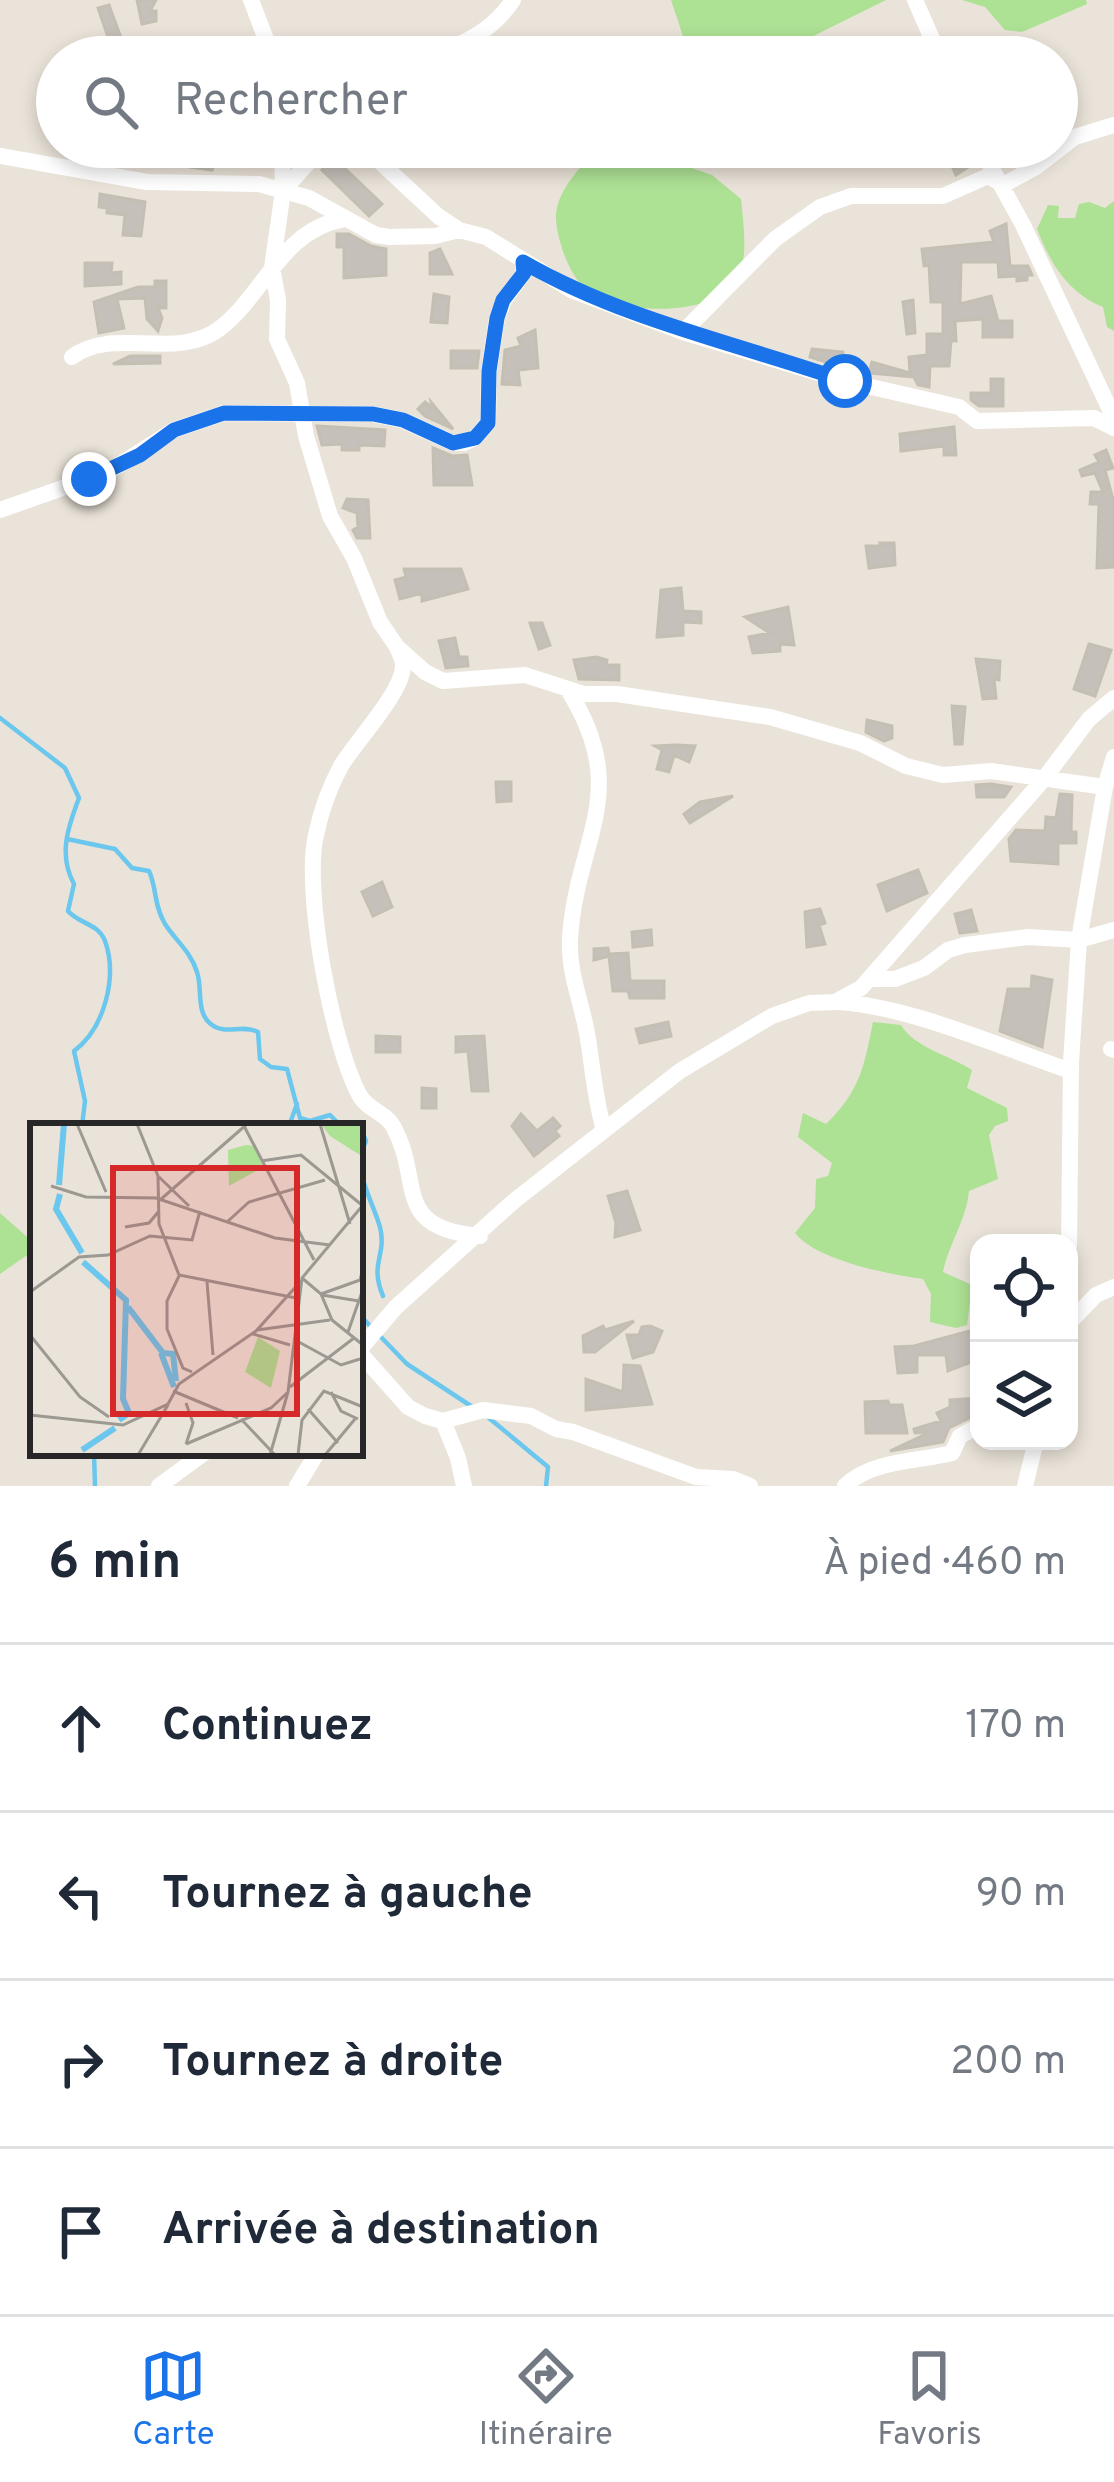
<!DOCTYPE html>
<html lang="fr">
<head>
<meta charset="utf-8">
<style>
  body { margin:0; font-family:Overpass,sans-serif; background:#f6f6f7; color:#1f2937 }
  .controls { position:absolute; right:36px; bottom:36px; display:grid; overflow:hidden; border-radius:24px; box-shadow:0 6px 18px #0003 }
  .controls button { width:108px; height:108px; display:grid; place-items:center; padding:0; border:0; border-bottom:3px solid #e0e1e3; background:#fff; color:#1f2937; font:60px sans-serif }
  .stop { position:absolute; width:36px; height:36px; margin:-27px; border:9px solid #1a73e8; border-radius:50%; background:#fff }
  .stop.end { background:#1a73e8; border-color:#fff; box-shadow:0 3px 12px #0008 }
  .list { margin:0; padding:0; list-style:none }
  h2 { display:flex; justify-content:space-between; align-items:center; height:156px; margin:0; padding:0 48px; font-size:51px }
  h2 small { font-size:39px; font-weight:400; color:#747a83 }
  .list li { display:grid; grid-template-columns:78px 1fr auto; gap:36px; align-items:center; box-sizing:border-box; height:168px; padding:0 48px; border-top:3px solid #e0e1e3 }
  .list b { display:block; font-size:45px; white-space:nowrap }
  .list em { font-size:39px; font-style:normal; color:#747a83 }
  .icon { flex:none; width:66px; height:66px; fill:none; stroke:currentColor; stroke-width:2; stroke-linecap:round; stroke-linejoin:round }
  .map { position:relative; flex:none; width:1114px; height:1486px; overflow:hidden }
  .search { position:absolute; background:#fff; box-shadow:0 6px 18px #0003; left:36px; right:36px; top:36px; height:132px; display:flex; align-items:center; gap:30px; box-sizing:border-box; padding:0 42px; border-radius:66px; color:#747a83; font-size:45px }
  .sheet { height:828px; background:#fff }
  nav { display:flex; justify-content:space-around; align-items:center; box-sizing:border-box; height:168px; border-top:3px solid #e0e1e3; background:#fff; font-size:33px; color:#747a83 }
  nav a { display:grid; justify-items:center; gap:6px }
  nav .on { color:#1a73e8 }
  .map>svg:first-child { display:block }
  .green { fill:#ade194 }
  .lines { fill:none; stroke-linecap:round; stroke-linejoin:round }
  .stream { stroke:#6bc7ed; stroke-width:4.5 }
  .building { fill:#c5c0b9; stroke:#c5bfb3; stroke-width:3 }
  .minor { stroke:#fff; stroke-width:16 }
  .route { stroke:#1a73e8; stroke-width:15 }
  .inset-river { fill:none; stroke:#6bc7ed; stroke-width:6 }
  .inset-road { fill:none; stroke:#9c9892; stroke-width:3 }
  .view { fill:#d62828; fill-opacity:0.15; stroke:#d62828; stroke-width:6 }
  .inset-edge { fill:none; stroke:#272727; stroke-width:6 }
</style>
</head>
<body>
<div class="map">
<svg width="1114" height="1486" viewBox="0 0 1114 1486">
  <rect width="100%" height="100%" fill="#eae3d9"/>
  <path class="green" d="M671 0H886L771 57H690Z
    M962 0H1086L1087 4 1022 32 1005 30 985 7Z
    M598 147H663L679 151 683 165 712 175 741 199C743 222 748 250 740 273 724 318 623 316 589 292 576 283 565 260 561 245 558 234 554 219 557 208 562 185 583 165 598 147Z
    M1114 201V331L1107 327 1103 307C1068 293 1050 263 1037 229L1048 205 1059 206 1058 218H1075L1079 204 1089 202 1105 208Z
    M873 1022 901 1025C915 1048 949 1055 972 1070L967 1088 1007 1108 1008 1121 995 1126 989 1135 998 1179 969 1191C966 1221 949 1243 943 1272L972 1285 967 1325 956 1328 930 1322 931 1294 923 1279C887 1274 816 1260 795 1233L815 1208 816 1179 828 1176 832 1163 798 1137 803 1113 826 1124C860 1091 864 1067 873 1022Z
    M0 1213 33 1242V1251L0 1274Z"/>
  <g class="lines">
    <path class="stream" d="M0 718 65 768 79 798C68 827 58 855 74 884L68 911C79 924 98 923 105 941 118 977 104 1029 74 1051L85 1101 82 1126
      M67 839 115 849 132 868 149 871C157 888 153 903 165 924 176 941 191 952 197 972 203 989 195 1013 212 1025 225 1035 243 1024 258 1032L260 1059 271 1067 287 1069 300 1118 310 1121 330 1115 339 1124 360 1126
      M289 1126 297 1104
      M360 1155 366 1141 360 1127
      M360 1168C364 1189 374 1207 380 1227 387 1256 369 1263 383 1296
      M360 1315 371 1327
      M379 1335 407 1364 474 1408
      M489 1418 548 1467 546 1486
      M94 1453 95 1486"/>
  </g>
  <path class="building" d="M137 0H156L150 11H156V21L142 24Z
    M109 5 120 35 109 40 98 8Z
    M195 147H215L217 156 212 170 190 167Z
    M969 153 974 163 956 175 949 159Z
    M334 158 382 204 369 216 322 170Z
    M100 194 145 202 141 236 123 235 125 215 107 213V208L99 207Z
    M1006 224 1010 266H1028L1032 275H1027V280L1017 281V276L999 277 998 262H961L960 304 991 296 998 321H1012V337H983V319L955 321 956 341H951L949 366H930L929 387 918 385 914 377 869 373 872 362 910 373 909 357 927 355V334H943V302H931L929 265 924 266 922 249 994 242 990 231Z
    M337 234H349L371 246 386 249V275L344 278V247H337Z
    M440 249 452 274H430V253Z
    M85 263H112L111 273 121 272V284L85 286Z
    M155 281H166V308H158L162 318 158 331 147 319 145 298 117 299 124 328 99 333 94 302 138 287H155Z
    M434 294 449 297 447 323 431 322Z
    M913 300 915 333 907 334 903 302Z
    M535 330 538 368 518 370 520 385 502 384 505 350 521 346 518 338Z
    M812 349 843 352 842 367 810 357Z
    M451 351H479L477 368H451Z
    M130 356H160V363L113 364Z
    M991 379H1003V406H979L971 400V393H991Z
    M425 402 432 408 431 402 453 429 425 416 418 409Z
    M317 426 385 430 384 446 359 445V450H342V444L322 445Z
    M954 427 956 455H944V446L901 451 900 434Z
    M433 448 452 456 467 455 472 485H434Z
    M1106 450 1113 468 1105 470 1114 503V567L1097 568 1099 504H1090L1091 492H1103L1095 473 1082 476 1080 470 1099 462 1095 455Z
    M347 499 368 500 370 538H357L353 530 358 527 357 513 343 508Z
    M880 543H894L895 565 869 568 866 546H881Z
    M404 569H461L468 589 422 601V593L400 599 395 580 406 577Z
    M681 588 683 611 701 612V623L683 622V635L657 637 661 590Z
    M788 607 794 645 780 644V651L753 653 749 637 770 633 745 617Z
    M530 623H542L550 645 539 649Z
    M455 638 459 657H467L468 666 446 668 439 641Z
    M1089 644 1111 650 1095 696 1074 689Z
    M596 657 607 660 606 665H619V680L579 679 574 660Z
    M976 659 1000 661 999 680 994 679 996 698 983 699Z
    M952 706 965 707 962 744H955Z
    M867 720 892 726V738L884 741 866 732Z
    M676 745 695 746 689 762 674 755 669 772 657 769 662 750 655 746Z
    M496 782H511V801L497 802Z
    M991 784 1011 787 1004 797H977L976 785Z
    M1060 794 1072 795 1071 832H1076V843H1058V864L1011 861 1009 839 1016 830 1045 831 1046 817 1056 818Z
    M733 796 690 823 684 814 700 802Z
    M918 870 927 893 887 911 878 885Z
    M382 882 392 907 373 916 362 892Z
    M820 909 825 923 819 925 825 944 807 947 805 912Z
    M971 910 977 931 960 933 955 914Z
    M651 930 652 945 633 947 632 932Z
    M608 948 609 954 628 953 630 981H664V998H630L628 991H613L609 956 594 960V949Z
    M1032 976 1052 980 1042 1047 1000 1031 1008 989H1031Z
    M668 1022 671 1036 640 1043 636 1029Z
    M376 1036 400 1037V1052H376Z
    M484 1036 488 1091H472L468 1051 456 1052V1037Z
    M422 1088 436 1089V1108H422Z
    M521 1114 537 1131 553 1118 560 1126 555 1131 559 1136 534 1156 512 1126Z
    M627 1191 640 1230 615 1237 616 1223 608 1196Z
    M634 1321 595 1352H584L583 1336 603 1326 605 1330Z
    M650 1326 662 1331 653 1352 633 1358 627 1335H639L642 1327Z
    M973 1330 979 1359 948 1371 946 1355H917V1372L898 1373 895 1347 914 1346Z
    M624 1365 640 1366 652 1404 586 1410V1379L623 1392Z
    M979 1398V1413L949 1428 943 1442 890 1451 930 1432 915 1433 914 1429 941 1421 937 1413 950 1407V1400Z
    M888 1401 889 1405H902L907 1433H866L865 1402Z"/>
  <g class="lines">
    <path class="minor" d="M251 0 269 47 277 57
      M915 0 940 57
      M434 57C466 41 493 31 513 0
      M282 147 283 191 272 268 278 300 277 339 297 383 306 436 330 516 354 558 380 622 397 647 425 672 443 681 525 675 584 694H617L770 717 860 743 906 766 943 775 991 771 1105 787
      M364 147 438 216 459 230
      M980 147 1023 225 1114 418
      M0 156 147 182 259 184 309 198 376 235 389 237 435 236 459 230 486 237 571 290 683 332 845 381 959 407 977 421 1094 418 1114 428
      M283 191 322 147
      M683 332 775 239 820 207 851 196H943L988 176 1003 185 1036 167 1075 137 1114 125
      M72 357C112 326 176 361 219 329 265 294 281 230 344 219
      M0 510 108 472 174 430 224 413 372 414 402 420 453 443H464L475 438 488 423 489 371 497 318 504 300 524 273 523 262
      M397 647C399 653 403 659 403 665 404 691 355 742 341 766 329 788 321 811 316 835 303 889 332 1046 360 1096 368 1110 386 1113 393 1126 424 1181 390 1228 480 1236
      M568 690C633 793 576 838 570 939 568 974 583 1005 588 1039 593 1071 595 1099 604 1130
      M871 979H895L924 968 948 950 965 945 1028 937 1079 940 1114 930
      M836 1002C907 1005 1003 1048 1071 1071
      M1111 1049 1114 1050
      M1069 1246 1071 1062 1079 940 1105 787 1114 757
      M1069 1323 1096 1295 1114 1287
      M360 1349 396 1307 514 1201 680 1071 772 1016 809 1003 835 1002 861 988 1043 780 1089 719 1114 698
      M360 1353 408 1407 425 1416 443 1421 483 1410 531 1416 556 1429 573 1432 696 1477 733 1479 750 1486
      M443 1421 458 1458 464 1486
      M159 1486 204 1453
      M297 1486 317 1453
      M845 1486C871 1460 916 1462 952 1453L960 1436 979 1426
      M1025 1486 1036 1441"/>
  </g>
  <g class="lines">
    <path class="route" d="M89 479 140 455 174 430 224 413 373 414 403 420 453 443 475 438 488 423 489 371 497 318 503 300 524 273 523 262C624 320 736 343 845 381"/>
  </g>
  <g transform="translate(30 1123)">
    <rect width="333" height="333" fill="#eae3d9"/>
    <path d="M291 1H333V34L300 13ZM216 22 225 23 233 44 199 63 198 27ZM228 214 250 228 241 265 215 249Z" fill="#ade194"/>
    <path class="inset-river" d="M29 62 34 1M30 71 26 86 52 130M53 139 96 177 93 276 99 290 89 297M98 184 133 230 143 231 146 258M131 230 144 264M52 327 85 305"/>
    <path class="inset-road" d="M47 1 76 69M107 1 128 53 129 101 149 152 266 175M213 1 284 137M290 1 320 101M231 38 271 32 333 83M129 54 159 83M21 63 56 74 126 75 245 115 300 122M130 77 216 2M197 99 219 79 295 57M95 104 119 100 129 88M149 153 137 178V206L153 245 162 249M272 155 291 171 302 197 333 222M177 159 183 232M0 169 49 134 78 132 120 113 162 117 170 88M291 171 330 157 333 145M292 172 329 178M227 207 300 197M318 209 333 166M223 211 260 222M0 212 50 274 79 294M267 218 311 242 330 236M260 264 324 215M143 268 208 295M301 269 311 288 328 296M278 286 308 320M0 292 93 302 138 281 149 261 226 208 271 158M211 296 245 332M156 321 241 285 257 270M156 321 163 300 156 280M108 332 138 282M240 332 258 269 272 155 333 82M268 332 272 297 294 268 333 284M295 332 325 296"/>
    <path class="view" d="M83 45H267V291H83Z"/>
    <rect width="333" height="333" class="inset-edge"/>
  </g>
</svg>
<div class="controls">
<button><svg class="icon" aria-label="locate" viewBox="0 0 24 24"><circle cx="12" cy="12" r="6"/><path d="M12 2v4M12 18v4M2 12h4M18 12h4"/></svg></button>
<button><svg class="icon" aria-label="layers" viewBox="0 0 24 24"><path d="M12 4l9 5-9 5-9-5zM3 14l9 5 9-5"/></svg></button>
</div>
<div class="stop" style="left:845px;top:381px"></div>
<div class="stop end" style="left:89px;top:479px"></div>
<div class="search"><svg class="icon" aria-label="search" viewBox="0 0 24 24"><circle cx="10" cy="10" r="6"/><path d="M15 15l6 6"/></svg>Rechercher</div>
</div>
<section class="sheet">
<h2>6 min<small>À pied · 460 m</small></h2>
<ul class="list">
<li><svg class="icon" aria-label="ahead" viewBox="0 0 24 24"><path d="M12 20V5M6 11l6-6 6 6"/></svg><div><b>Continuez</b></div><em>170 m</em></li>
<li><svg class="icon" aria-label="left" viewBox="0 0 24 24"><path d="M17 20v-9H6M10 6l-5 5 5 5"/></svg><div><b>Tournez à gauche</b></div><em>90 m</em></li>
<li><svg class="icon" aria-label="right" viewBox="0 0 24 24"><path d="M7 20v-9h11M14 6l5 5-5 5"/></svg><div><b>Tournez à droite</b></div><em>200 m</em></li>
<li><svg class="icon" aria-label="arrive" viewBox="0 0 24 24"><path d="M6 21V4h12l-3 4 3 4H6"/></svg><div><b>Arrivée à destination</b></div></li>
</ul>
</section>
<nav>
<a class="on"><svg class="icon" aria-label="map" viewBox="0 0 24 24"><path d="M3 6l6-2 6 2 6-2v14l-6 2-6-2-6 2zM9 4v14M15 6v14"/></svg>Carte</a>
<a><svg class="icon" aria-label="directions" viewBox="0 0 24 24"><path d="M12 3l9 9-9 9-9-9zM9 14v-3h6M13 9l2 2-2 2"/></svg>Itinéraire</a>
<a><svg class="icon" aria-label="saved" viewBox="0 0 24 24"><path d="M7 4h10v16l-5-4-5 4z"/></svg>Favoris</a>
</nav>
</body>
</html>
